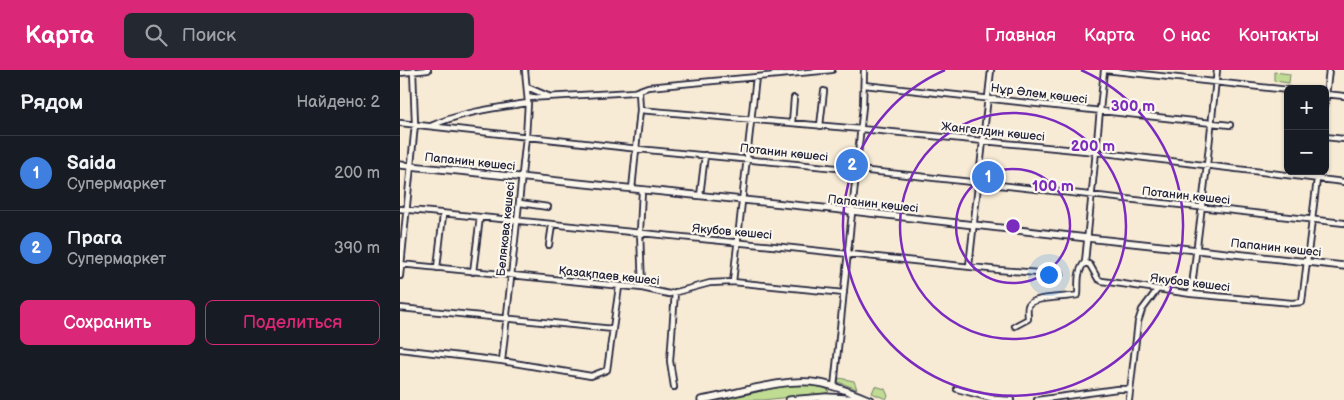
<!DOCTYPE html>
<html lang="ru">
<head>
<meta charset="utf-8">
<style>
  body { margin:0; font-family:"Balsamiq Sans",sans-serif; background:#242831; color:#f1f3f6 }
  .controls { position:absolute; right:15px; top:15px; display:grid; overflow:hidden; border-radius:8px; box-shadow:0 1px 4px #0004 }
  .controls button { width:45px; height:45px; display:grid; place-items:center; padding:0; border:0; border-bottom:1px solid #363941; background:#171b24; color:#f1f3f6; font:25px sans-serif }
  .you { position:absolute; left:648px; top:204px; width:18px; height:18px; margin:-12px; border:4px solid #fff; border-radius:50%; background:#1a73e8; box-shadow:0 0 0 8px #1a73e833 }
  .badge { display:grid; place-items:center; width:32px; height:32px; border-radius:50%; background:#db2777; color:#fff; font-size:16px; font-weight:700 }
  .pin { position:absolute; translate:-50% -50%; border:2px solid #fff; box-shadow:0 1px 5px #0006 }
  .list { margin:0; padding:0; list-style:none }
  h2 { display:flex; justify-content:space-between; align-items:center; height:65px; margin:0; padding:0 20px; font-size:21px }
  h2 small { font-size:16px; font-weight:400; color:#9ea1a6 }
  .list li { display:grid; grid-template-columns:32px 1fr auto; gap:15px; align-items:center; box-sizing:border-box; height:75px; padding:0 20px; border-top:1px solid #363941 }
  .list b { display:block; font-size:19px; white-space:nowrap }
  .list p { margin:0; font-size:16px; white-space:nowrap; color:#9ea1a6 }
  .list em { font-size:16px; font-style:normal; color:#9ea1a6 }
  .actions { display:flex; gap:10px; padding:15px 20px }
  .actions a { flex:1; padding:11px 0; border:1px solid #db2777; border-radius:8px; text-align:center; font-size:18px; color:#db2777 }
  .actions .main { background:#db2777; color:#fff }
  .icon { flex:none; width:28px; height:28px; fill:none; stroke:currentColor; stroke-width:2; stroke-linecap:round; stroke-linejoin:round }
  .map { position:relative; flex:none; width:944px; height:330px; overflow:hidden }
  header { display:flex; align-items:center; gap:30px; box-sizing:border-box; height:70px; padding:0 25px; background:#db2777; color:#fff }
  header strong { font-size:24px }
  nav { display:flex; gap:28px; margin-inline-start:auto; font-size:18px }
  .search { width:350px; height:45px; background:#242831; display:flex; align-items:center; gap:12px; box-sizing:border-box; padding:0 18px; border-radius:8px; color:#9ea1a6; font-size:19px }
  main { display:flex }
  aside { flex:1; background:#171b24 }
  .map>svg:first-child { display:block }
  .green { fill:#c0dc93; stroke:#717f67 }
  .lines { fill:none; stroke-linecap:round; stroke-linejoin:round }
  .minor-casing { stroke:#22223b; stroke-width:8 }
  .major-casing { stroke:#22223b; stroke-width:9 }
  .minor { stroke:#fbf7ec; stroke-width:4.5 }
  .major { stroke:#fbf7ec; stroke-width:5.5 }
  .ring { fill:none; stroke:#7b2cbf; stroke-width:2.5 }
  .labels { text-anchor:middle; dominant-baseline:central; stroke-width:4.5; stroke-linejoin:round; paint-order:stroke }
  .street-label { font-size:12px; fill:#22223b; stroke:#fbf7ec }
  .centre { fill:#7b2cbf; stroke:#fbf7ec; stroke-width:2.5 }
  .ring-label { font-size:15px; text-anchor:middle; font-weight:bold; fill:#7b2cbf; stroke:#fbf7ec; stroke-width:4.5; stroke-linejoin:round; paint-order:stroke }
</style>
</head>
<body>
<header>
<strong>Карта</strong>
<div class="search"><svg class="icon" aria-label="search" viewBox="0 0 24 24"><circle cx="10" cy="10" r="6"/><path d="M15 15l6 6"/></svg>Поиск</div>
<nav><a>Главная</a><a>Карта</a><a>О нас</a><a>Контакты</a></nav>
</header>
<main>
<aside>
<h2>Рядом<small>Найдено: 2</small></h2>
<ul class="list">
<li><span class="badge" style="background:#3f7fe0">1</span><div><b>Saida</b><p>Супермаркет</p></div><em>200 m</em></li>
<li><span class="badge" style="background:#3f7fe0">2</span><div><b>Прага</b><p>Супермаркет</p></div><em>390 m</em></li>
</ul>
<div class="actions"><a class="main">Сохранить</a><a>Поделиться</a></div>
</aside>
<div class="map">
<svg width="944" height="330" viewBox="0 0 944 330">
  <rect width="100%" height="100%" fill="#f7ebd5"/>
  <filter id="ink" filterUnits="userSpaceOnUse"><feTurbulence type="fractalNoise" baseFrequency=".02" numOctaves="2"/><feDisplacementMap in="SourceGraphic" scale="10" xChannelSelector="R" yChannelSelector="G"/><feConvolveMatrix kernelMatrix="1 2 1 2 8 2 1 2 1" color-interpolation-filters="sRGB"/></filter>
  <g filter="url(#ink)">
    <path class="green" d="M874 2 890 4 889 13 874 11Z
      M439 308 454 311 457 319 438 312Z
      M393 315C404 315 421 313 429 321L427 323 363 330H314Z
      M475 316 485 319 488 326 486 329 472 323Z"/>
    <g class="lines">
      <defs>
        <path id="minor" d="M705 0 888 20
          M0 3 28 0
          M464 15 830 55
          M127 17 148 26
          M925 24 944 26
          M128 28 234 22 248 17 432 0
          M925 35 929 0
          M240 40 461 59 696 82 944 112
          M0 53 248 80 489 103 944 153
          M392 53 394 28
          M31 56C62 42 95 38 128 33
          M420 56 424 21
          M925 67 944 69
          M232 119 240 40 239 21
          M300 126 305 85
          M120 133 148 137
          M0 139 373 176 599 200 651 204 661 203
          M149 175 152 155
          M685 192 690 195 698 209 702 211 791 224 892 233 902 232 918 101
          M685 192 704 0
          M0 194 242 218 269 224 310 213 333 212 444 223
          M569 196 591 0
          M37 198 43 145
          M73 202 80 147
          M0 206 15 54 13 0
          M333 212 356 7
          M242 218 240 162 242 120
          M791 224 807 95 817 0
          M0 238 213 259
          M615 256 628 249C628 245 627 240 628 236 630 226 669 228 678 225 679 213 676 203 685 192
          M0 279 102 291 191 306 207 300 219 217
          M102 291 126 67 128 33 125 0
          M274 317 270 291 275 222
          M434 317 463 36 464 0
          M557 319 594 329 611 330
          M637 330 717 319H729
          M729 330 738 252 742 240 757 220"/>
        <path id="major" d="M0 95 452 141 687 168 944 196
          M301 330C338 324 382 307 419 313 437 316 453 323 470 330
          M389 330 426 327 463 329"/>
      </defs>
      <use href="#minor" class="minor-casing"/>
      <use href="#major" class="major-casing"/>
      <use href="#minor" class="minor"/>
      <use href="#major" class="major"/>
    </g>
  </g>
  <g class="ring">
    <circle cx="613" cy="156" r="57"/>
    <circle cx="613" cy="156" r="113"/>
    <path d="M681 0A170 170 0 1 1 545 0"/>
  </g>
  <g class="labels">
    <g class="street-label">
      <text transform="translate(639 24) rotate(7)">Нұр Әлем көшесі</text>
      <text transform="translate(593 62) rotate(6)">Жангелдин көшесі</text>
      <text transform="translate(384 83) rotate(6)">Потанин көшесі</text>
      <text transform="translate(70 92) rotate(6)">Папанин көшесі</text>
      <text transform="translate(786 126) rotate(6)">Потанин көшесі</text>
      <text transform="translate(473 134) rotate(6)">Папанин көшесі</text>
      <text transform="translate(106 159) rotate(-84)">Белякова көшесі</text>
      <text transform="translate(332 162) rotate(5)">Якубов көшесі</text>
      <text transform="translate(876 178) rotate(6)">Папанин көшесі</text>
      <text transform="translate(209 206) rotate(6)">Қазақпаев көшесі</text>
      <text transform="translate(790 213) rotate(7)">Якубов көшесі</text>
    </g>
  </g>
  <circle cx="613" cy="156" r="8" class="centre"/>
  <g class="ring-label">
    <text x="733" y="41">300 m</text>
    <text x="693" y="81">200 m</text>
    <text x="653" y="121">100 m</text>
  </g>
</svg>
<div class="controls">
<button>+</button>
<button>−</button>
</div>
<div class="you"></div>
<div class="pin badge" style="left:588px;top:107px;background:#3f7fe0">1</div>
<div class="pin badge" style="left:452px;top:95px;background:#3f7fe0">2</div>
</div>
</main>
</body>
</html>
